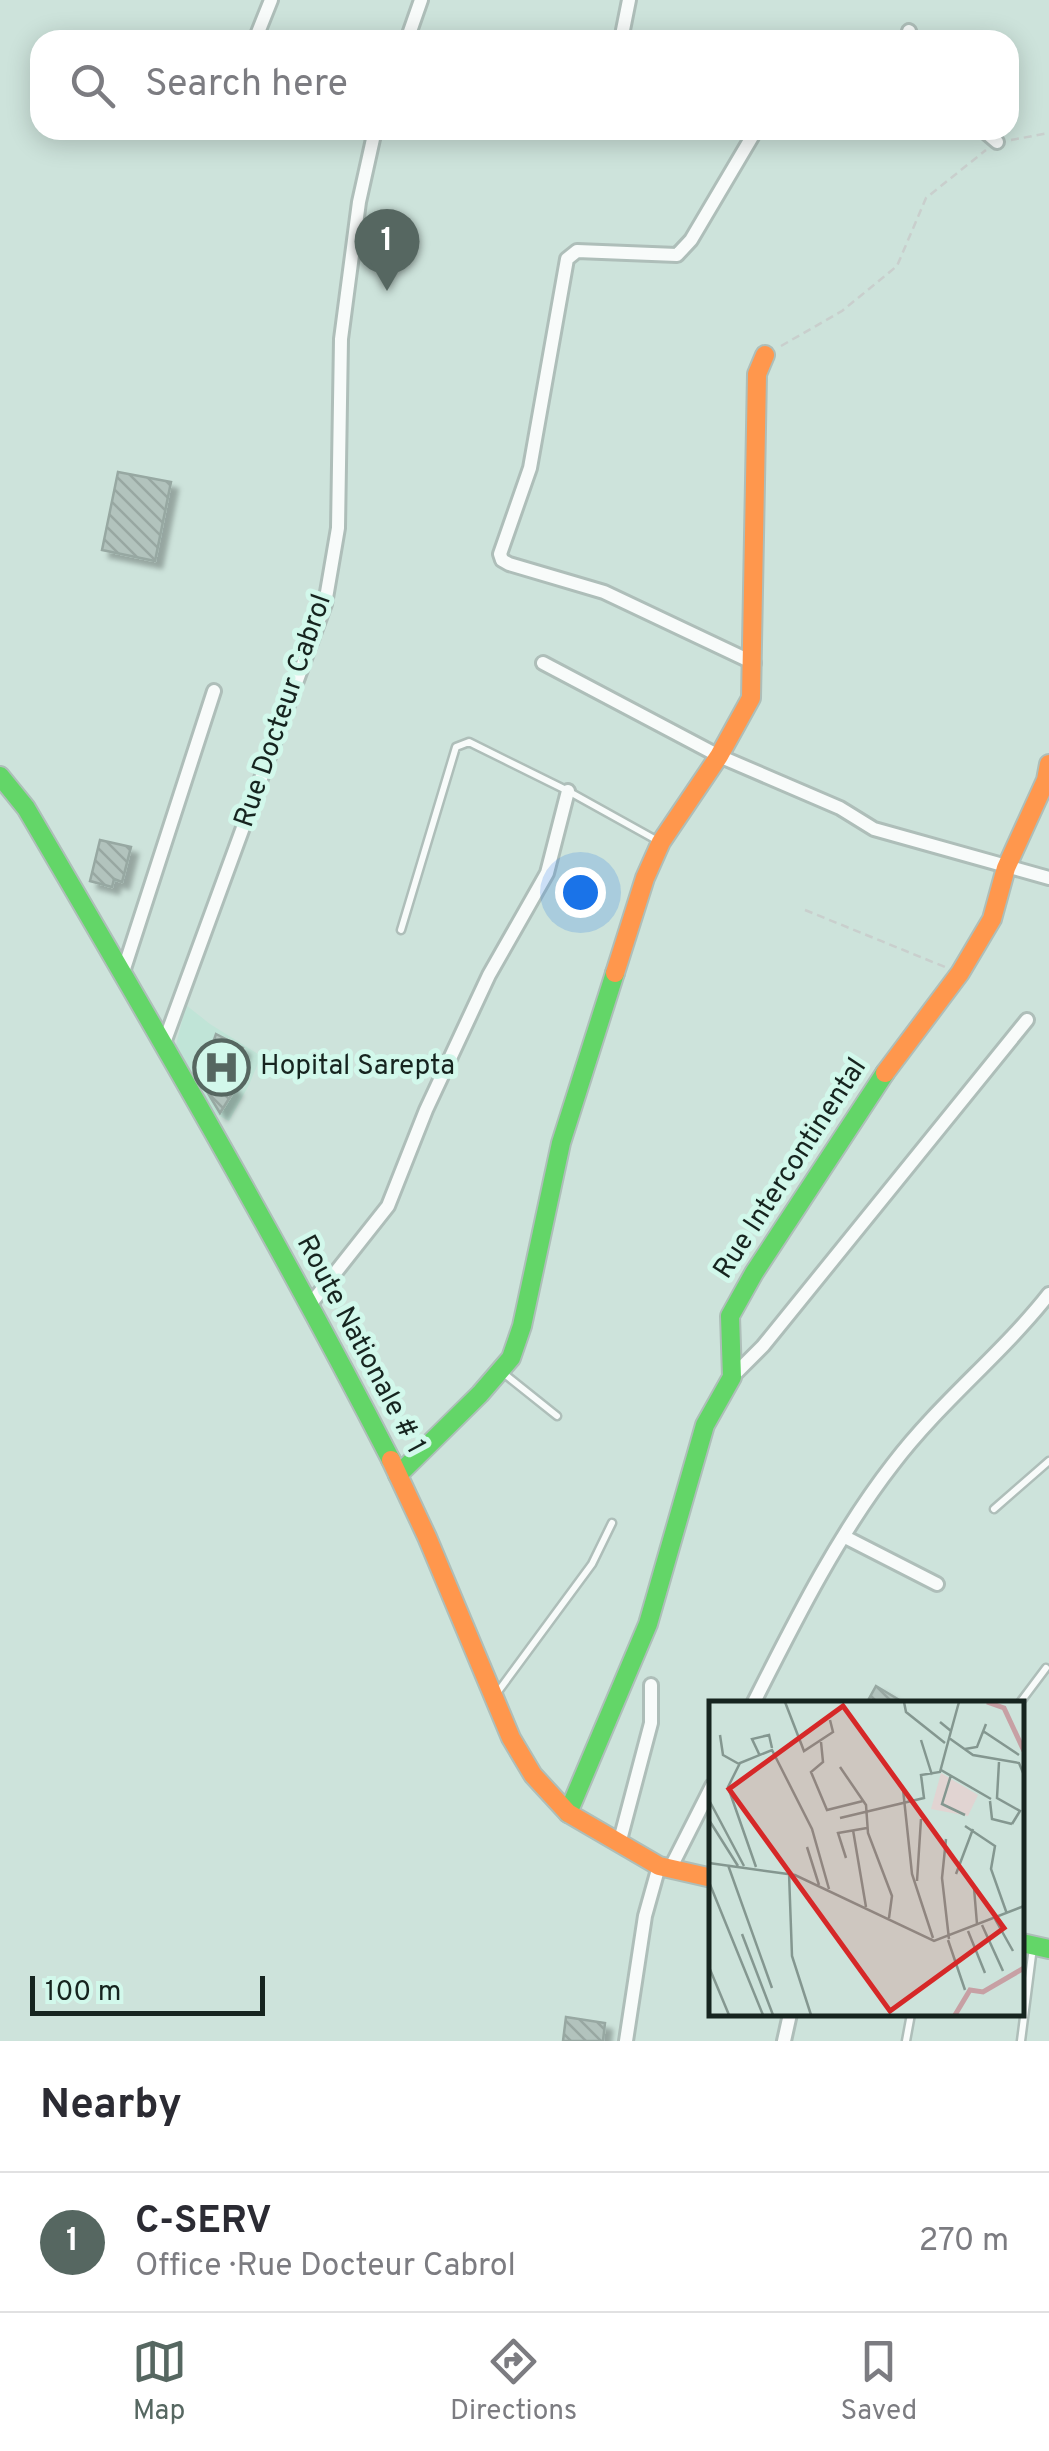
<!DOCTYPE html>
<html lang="en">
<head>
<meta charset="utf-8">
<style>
  body { margin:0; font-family:Overpass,sans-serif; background:#f7f7f7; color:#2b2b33 }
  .scale { position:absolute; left:30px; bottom:25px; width:235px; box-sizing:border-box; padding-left:10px; border:5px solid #16241f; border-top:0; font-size:28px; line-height:35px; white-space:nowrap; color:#16241f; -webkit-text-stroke:8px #d2f8eb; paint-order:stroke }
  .you { position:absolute; left:580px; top:892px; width:35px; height:35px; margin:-25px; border:8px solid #fff; border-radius:50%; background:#1a73e8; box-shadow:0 0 0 15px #1a73e833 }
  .badge { display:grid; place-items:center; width:65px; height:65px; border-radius:50%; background:#566761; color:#fff; font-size:32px; font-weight:700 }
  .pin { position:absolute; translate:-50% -82px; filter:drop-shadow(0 2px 5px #0008) }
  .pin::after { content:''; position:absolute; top:52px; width:35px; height:30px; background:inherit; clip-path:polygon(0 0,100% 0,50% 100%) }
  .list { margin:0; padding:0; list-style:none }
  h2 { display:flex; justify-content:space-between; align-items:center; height:130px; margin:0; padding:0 40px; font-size:42px }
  h2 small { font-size:32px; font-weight:400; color:#7c7c81 }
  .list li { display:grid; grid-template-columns:65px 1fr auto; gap:30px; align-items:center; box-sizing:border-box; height:140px; padding:0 40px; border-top:2px solid #e1e1e2 }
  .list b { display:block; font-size:38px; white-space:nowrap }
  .list p { margin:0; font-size:32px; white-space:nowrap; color:#7c7c81 }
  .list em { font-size:32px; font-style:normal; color:#7c7c81 }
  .icon { flex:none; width:55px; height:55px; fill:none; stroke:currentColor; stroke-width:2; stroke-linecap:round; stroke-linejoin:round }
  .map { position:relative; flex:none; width:1049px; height:2041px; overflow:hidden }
  .search { position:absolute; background:#fff; box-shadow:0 5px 25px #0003; left:30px; right:30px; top:30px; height:110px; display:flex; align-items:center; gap:25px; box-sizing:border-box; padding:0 35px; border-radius:30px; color:#7c7c81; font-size:38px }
  .sheet { height:270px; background:#fff }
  nav { display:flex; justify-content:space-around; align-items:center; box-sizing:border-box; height:140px; border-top:2px solid #e1e1e2; background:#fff; font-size:28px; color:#7c7c81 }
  nav a { display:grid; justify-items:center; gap:5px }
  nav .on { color:#566761 }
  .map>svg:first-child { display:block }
  .built { fill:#c0e4d7 }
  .building { fill:url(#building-back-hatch); stroke:#97a8a2; stroke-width:2.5; filter:url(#shadow) }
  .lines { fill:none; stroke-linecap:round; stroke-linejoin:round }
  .lane-casing { stroke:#aebeb9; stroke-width:11 }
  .street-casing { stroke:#aebeb9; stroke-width:18 }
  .fast-casing { stroke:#aebeb9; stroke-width:22 }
  .slow-casing { stroke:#aebeb9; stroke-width:22 }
  .path { stroke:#c9cfcd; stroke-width:2.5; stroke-dasharray:8 5; stroke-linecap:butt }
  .lane { stroke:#f8fbfa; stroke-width:6 }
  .street { stroke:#f8fbfa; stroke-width:12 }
  .fast { stroke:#63d668; stroke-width:18 }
  .slow { stroke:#ff974d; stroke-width:18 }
  .labels { text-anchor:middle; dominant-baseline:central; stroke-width:10; stroke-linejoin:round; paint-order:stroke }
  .street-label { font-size:28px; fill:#16241f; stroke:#d2f8eb }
  .poi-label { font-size:28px; fill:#16241f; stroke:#d2f8eb; text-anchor:start }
  .inset-river { fill:none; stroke:#c7a0a4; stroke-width:5 }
  .inset-road { fill:none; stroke:#849790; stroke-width:2.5 }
  .view { fill:#d62828; fill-opacity:0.15; stroke:#d62828; stroke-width:5 }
  .inset-edge { fill:none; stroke:#16241f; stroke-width:5 }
</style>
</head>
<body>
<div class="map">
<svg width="1049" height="2041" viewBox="0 0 1049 2041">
  <defs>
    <pattern id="building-back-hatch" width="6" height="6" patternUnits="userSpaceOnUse" patternTransform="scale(2.5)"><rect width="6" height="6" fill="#b2c3bd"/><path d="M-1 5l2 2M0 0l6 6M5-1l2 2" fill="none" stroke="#98a7a2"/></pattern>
    <filter id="shadow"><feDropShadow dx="7" dy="7" stdDeviation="2.5" flood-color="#0004"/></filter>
  </defs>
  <rect width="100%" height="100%" fill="#cde3db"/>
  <path class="built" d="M186 1005 210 1024 261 1056 249 1085 229 1121 216 1114 175 1049Z"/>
  <path class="building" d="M118 472 171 482 155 561 102 550Z
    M100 840 131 847 122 882 114 879 112 887 90 881Z
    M216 1034 243 1048 239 1064 210 1051Z
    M218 1069 235 1089 220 1113 206 1090Z
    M876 1686 906 1704H866Z
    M566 2017 605 2023 603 2041H563Z"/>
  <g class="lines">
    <defs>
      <path id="lane" d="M401 930 456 747 469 742 568 791 658 841
        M502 1372 557 1416
        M994 1509 1049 1461
        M497 1693 592 1564 612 1523
        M1019 1704 1046 1668
        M906 2041 911 2014
        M1021 2041 1033 1947"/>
      <path id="street" d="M255 40 271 0
        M407 40 421 0
        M621 40 629 0
        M907 40 909 31
        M983 130 997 142
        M543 663 719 756 840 808 874 829 1049 878
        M754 663 604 592 509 564 502 560 500 554 530 468 567 259 577 251 677 255 691 240 756 130
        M123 972 214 691
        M164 1043 325 604 338 528 341 339 359 202 375 130
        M309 1306 388 1206 426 1110 489 975 547 873 568 791
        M732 1377 763 1346 1027 1020
        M845 1537 937 1584
        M753 1704C794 1623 837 1536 893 1464 940 1402 1001 1355 1049 1294
        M619 1844 651 1723V1685
        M670 1869 712 1786
        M626 2041 645 1916 659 1866
        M784 2041 790 2014"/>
      <path id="fast" d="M0 776 26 808C152 1023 277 1238 391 1460
        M398 1475 480 1394 511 1358 522 1326 561 1143 615 973
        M568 1813 648 1624 705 1425 732 1377 730 1316 754 1273 885 1073
        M1022 1943 1049 1949"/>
      <path id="slow" d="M615 973 645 878 661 842 719 756 751 698 757 374 765 355
        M885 1073 960 973 992 919 1006 868 1046 780 1049 764
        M391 1460 427 1537 511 1738 533 1775 568 1813 659 1866 712 1878"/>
    </defs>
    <use href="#lane" class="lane-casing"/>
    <use href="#street" class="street-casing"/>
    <use href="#fast" class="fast-casing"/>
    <use href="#slow" class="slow-casing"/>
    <path class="path" d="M1011 140 1049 133
      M781 346 842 311 897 266 926 198 986 150
      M805 910 945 967"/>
    <use href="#lane" class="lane"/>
    <use href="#street" class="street"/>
    <use href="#fast" class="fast"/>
    <use href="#slow" class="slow"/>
  </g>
  <defs>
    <symbol id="hospital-ring" viewBox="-11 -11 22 22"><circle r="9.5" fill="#d2f8eb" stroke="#566761" stroke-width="1.5"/><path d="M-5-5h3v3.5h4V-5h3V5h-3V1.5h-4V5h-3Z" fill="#566761"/></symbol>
  </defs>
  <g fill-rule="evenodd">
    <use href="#hospital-ring" x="190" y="1036" width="63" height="63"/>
  </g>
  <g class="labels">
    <g class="street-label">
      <text transform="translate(284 711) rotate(-71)">Rue Docteur Cabrol</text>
      <text transform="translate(791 1169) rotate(-57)">Rue Intercontinental</text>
      <text transform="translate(360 1345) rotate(62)">Route Nationale # 1</text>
    </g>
    <g class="poi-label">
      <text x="260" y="1067">Hopital Sarepta</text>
    </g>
  </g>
  <g transform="translate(709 1701)">
    <rect width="315" height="315" fill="#cde3db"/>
    <path d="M232 72 269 94 259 115 222 108Z" fill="#e1d4d2"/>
    <path class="inset-river" d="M278 1 295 7 315 50M246 314 261 289 274 291 315 267"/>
    <path class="inset-road" d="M76 1 95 50 124 31 121 19M195 1 197 11 236 42M242 30 250 1M274 30 310 54M11 34 14 54 30 63M240 37 264 54 310 62 315 74M212 39 223 74M112 41 114 61 102 71 118 109 154 100M256 48 268 46 277 23M51 55 43 38 60 34 63 47M290 61 288 97 311 110 303 123M131 66 157 104 159 132 183 195 180 217M232 69 282 98M242 74 233 103 256 114M194 88 203 173 224 237M0 99 35 165M281 100 283 118 303 123M131 117 215 97 212 74 231 71 242 30 231 21M0 119 29 165M256 125 286 145 282 168 298 213M144 129 157 206M237 138 233 177 240 238M98 146 110 184M137 157 129 132 158 127M0 162 86 174 225 240 315 205M19 164 63 287M47 166 19 86 31 62 63 49 103 128 120 188M80 172 83 255 102 314M247 173 264 128M208 180 212 118M0 181 54 314M265 187 268 223M286 218 304 250M273 224 294 270M259 230 276 272M33 233 64 314M239 239 256 289M0 266 20 314"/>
    <path class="view" d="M134 5 295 227 181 310 20 88Z"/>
    <rect width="315" height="315" class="inset-edge"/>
  </g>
</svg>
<div class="scale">100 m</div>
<div class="you"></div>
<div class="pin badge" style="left:387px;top:291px">1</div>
<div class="search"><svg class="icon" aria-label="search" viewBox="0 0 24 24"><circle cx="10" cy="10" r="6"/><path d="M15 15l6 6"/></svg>Search here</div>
</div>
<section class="sheet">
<h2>Nearby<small></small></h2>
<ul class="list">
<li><span class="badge">1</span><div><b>C-SERV</b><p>Office · Rue Docteur Cabrol</p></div><em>270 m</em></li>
</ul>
</section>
<nav>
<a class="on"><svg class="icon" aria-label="map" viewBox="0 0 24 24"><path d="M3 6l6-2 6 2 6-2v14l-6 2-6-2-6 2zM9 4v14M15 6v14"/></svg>Map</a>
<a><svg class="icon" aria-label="directions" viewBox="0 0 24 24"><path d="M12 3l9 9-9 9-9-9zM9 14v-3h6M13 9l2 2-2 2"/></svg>Directions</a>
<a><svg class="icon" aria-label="saved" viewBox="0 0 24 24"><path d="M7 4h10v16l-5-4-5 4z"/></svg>Saved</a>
</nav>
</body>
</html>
